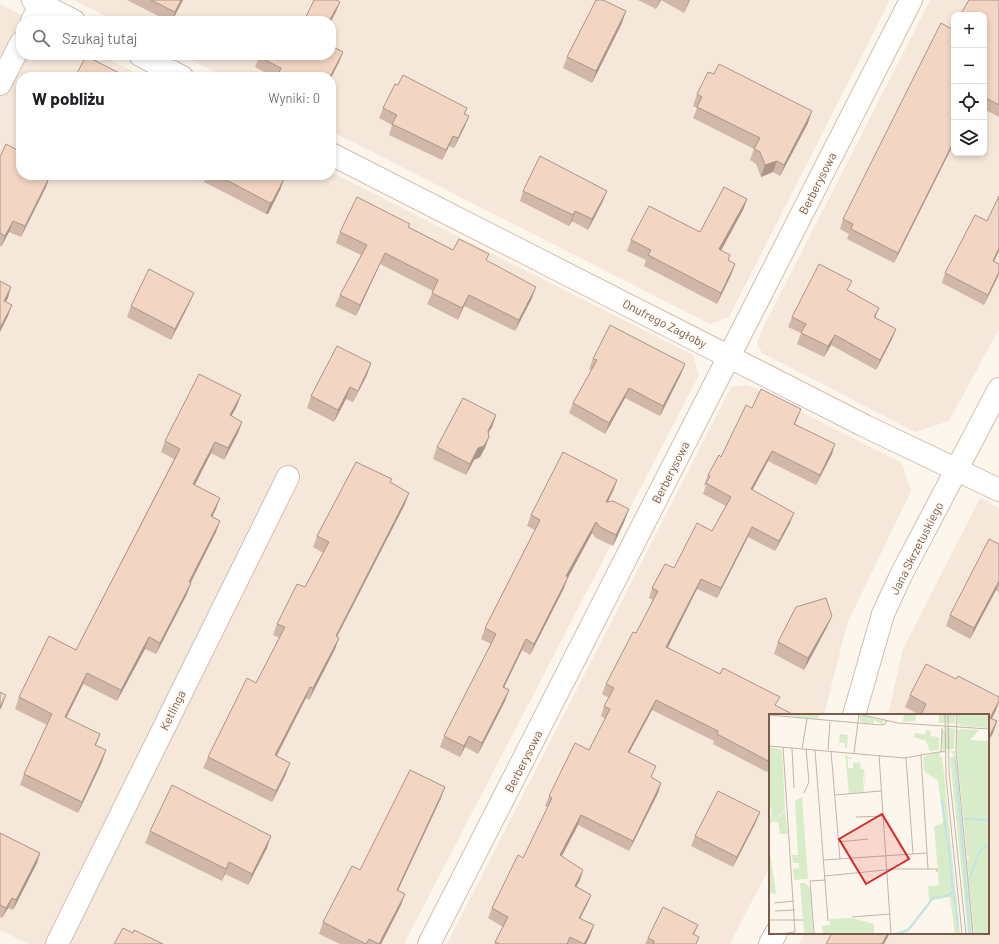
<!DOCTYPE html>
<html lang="pl">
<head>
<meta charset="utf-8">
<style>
  body { margin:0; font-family:Barlow,sans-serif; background:#f6f6f6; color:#202124 }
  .controls { position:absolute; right:12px; top:12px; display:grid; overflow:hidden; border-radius:8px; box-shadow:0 2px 6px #0003 }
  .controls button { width:36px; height:36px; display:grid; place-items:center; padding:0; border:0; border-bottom:1px solid #e0e0e0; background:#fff; color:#202124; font:20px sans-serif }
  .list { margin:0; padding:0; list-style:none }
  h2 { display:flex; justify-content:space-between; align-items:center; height:52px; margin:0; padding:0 16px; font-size:17px }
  h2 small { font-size:13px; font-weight:400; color:#757577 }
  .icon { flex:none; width:22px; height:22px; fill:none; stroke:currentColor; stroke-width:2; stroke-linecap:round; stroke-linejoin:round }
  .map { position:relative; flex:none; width:999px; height:944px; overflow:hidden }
  .search { position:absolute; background:#fff; box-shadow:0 2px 6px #0003; left:16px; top:16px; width:320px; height:44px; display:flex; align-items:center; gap:10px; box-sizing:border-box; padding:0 14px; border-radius:16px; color:#757577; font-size:15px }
  .panel { position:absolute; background:#fff; box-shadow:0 2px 6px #0003; left:16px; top:72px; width:320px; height:108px; border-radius:16px }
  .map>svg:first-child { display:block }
  .residential { fill:#f5e8da; fill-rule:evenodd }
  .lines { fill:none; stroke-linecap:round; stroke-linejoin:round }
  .minor-casing { stroke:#d1beb0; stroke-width:24 }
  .minor { stroke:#fff; stroke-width:22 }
  .wall { fill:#d1b7a8 }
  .shaded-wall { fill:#aa9588 }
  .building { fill:#f3d5c3; stroke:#aa9588 }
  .labels { text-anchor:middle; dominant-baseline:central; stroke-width:4; stroke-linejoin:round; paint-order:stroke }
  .street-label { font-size:12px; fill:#7a5c4d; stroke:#fffaf3 }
  .inset-river { fill:none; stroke:#bfe3e8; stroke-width:2 }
  .inset-road { fill:none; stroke:#c5b3a7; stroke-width:1 }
  .view { fill:#d62828; fill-opacity:0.15; stroke:#d62828; stroke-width:2 }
  .inset-edge { fill:none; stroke:#7a5c4d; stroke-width:2 }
</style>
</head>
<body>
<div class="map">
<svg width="999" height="944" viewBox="0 0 999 944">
  <rect width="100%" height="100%" fill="#fdf6ec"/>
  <path class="residential" d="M74 0H890L729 317 710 324 331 131V77H225L182 55H331V21H115Z
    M930 0H999V329L949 421 915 432 762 353 757 344 761 332ZM954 15H984V153H954Z
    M0 4 33 21H21V55H100L144 77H21V175H331V172L693 355 699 375 404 944H29L0 930Z
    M748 385 902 463 911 491 847 624 824 715H770V866L730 944H447L731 387Z
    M980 498 999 508V944H799L805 933H988V715H888L903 649Z"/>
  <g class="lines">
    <defs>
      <path id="minor" d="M33 0 74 21
        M32 21 41 4
        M140 55 182 77
        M0 84 21 43
        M331 154 865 426 999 490
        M854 715 883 614 901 575 999 389
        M57 944 288 477
        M429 944 911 0
        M770 944 776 933"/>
    </defs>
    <use href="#minor" class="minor-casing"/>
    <use href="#minor" class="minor"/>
  </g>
  <path class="wall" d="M127 0H183L172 21H168Z
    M638 0H690L684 13 661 0 656 9Z
    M999 0V117L984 109V15Z
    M622 23 592 83 563 68 567 57Z
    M343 52 339 62 331 77H274L255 67 260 55Z
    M697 94 808 123 780 176 773 172 761 177 756 164 750 160 754 149 693 118 697 108 693 106Z
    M383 108H467L465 114V126L454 148 449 146 442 160 389 135 392 125 379 118Z
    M954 143 894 263 847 239 849 234 840 229 843 219Z
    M0 157 21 175 50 176 46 187 21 237 9 232 1 247 0 246Z
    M197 175H277L284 179 280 190 268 214H266L204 182 205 180Z
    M523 191 603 201 588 230 572 221 569 226 520 201Z
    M999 196V251L994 261 999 264V275L984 305 942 283 945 273 987 221Z
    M747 199 743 210 721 250 728 260 735 264 731 275 717 304 644 266 646 260 627 251 631 240 700 232Z
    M409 227 453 250 487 261 532 298 515 331 464 306 458 320 427 304 433 291 380 264 356 316 335 306 340 295 361 255 336 243 340 232Z
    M848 290 875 318 892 339 876 370 831 345 824 357 797 344 801 333 788 327 792 317Z
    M189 304 171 340 127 317 131 306Z
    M593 359 681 374 660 416 625 398 605 434 569 413 573 403 591 370 589 369Z
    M367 375 353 402 346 399 334 422 307 408 311 396Z
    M237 406 231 416 242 422 238 433 224 460 211 453 195 485 220 498 212 517 220 521 216 532 191 583 187 594 156 654 145 649 117 701 83 684 66 718 96 745 102 762 78 813 20 785 24 774 47 725 15 709 19 697 76 650 174 459 161 452 165 441Z
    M752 408 801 409 795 424 832 454 816 485 768 461 752 490 790 523 775 551 748 537 717 598 697 589 668 647 770 715V767L767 772 713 744 714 741 652 710 629 753 652 778 661 783 658 793 629 851 578 825 562 856 580 880 576 886 591 895 587 905 580 918 594 925 590 936 586 944H494L503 927 488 918 492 908 523 858 548 808 545 806 549 796 589 750 605 719 601 716 604 706 609 698 602 694 606 684 636 633 653 600 649 598 652 588 674 568 712 531 726 506 703 494 706 485H704L708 475 721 457Z
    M496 415 492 427 488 433 485 448 480 457 474 460 466 475 433 459 437 447Z
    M617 480 613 491 608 502 625 520 613 546 596 538 592 533 568 577 564 588 530 655 522 650 504 687 509 690 505 701 478 754 465 747 460 757 440 747 444 736 491 644 481 639 485 628 535 530 527 526 531 515Z
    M391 483 405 504 337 637 335 649 309 700 306 698 277 756 286 774 272 802 203 768 208 757 256 683 279 638 273 635 277 624 305 587 323 553 313 547 317 536Z
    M999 544V592L996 590 970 639 946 626 950 615Z
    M832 616 827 627 804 670 774 654 778 642Z
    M956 679 999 697V702L996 710 992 718 997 721 993 733 988 742V715H920L905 707 910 695Z
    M441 798 398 890 401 905 381 944H340L319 934 323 922 360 870Z
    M756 822 733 867 691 846 695 836Z
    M150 831 267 848 248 885 225 874 222 881 145 843Z
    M0 833 40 853 37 863 13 910 8 908 2 918 0 917Z
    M698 925 694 935 697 944H645L648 938Z"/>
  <path class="shaded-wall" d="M181 0H183L172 21 175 12Z
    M660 0H661L656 9Z
    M689 0H690L684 13Z
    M340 2 336 12 331 21H329Z
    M626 11 622 23 592 83 596 71Z
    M343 52 339 62 331 78V77H330Z
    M812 111 808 123 780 176 784 165Z
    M469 116 465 126 454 148 458 138Z
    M453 136 449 146 442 160 446 150Z
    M954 141V143L894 263 898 253Z
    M777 161 773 172 761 177 765 165Z
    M50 176 46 187 21 237 25 226Z
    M284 179 280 190 268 214H266L270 203Z
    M607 191 603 201 588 230 592 219Z
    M747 199 743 210 716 260 719 249Z
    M575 211 572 221 569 226 573 215Z
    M13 221 9 232 1 247 5 236Z
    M999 248V251L989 271 993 261Z
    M385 253 380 264 356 316 360 305Z
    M735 264 731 275 717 304 721 293Z
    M999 272 998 276 984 305 988 295Z
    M11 287 8 298 0 312 4 301Z
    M536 287 532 298 515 331 519 320Z
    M194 293 189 304 171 340 175 329Z
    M469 295 464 306 458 320 462 308Z
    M12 305 8 316 0 332V328Z
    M879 308 875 318 874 317Z
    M896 329 892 339 876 370 880 360Z
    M835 335 831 345 824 357 828 346Z
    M371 363 367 375 353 402 358 391Z
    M685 364 681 374 660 416 663 406Z
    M350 387 346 399 334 422 338 410Z
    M629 388 625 398 605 434 609 423Z
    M241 395 237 406 226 426 230 415Z
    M801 409 797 419 790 434 794 424Z
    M496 415 492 427 483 442 488 431Z
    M242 422 238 433 224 460 228 448Z
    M489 437 485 448 480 457 474 460 466 475 470 464 478 448Z
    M215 442 211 453 189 496 193 484Z
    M835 444 832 454 816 485 820 475Z
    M772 451 768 461 747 500 751 489Z
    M617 480 613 491 602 513 606 502Z
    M409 493 405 504 331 648 336 636Z
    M220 498 216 509 207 527 211 516Z
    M629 509 625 520 613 546 616 535Z
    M794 513 790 523 775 551 779 541Z
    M220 521 216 532 185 593 189 582Z
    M596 522 592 533 563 587 566 576Z
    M752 527 748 537 717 598 721 588Z
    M568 577 564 588 530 655 534 644Z
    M701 579 697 589 663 657 666 647Z
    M999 581 996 590 970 639 974 628Z
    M191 583 187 594 156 654 160 643Z
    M832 616 827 627 804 670 808 658Z
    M149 637 145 649 117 701 121 690Z
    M339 638 335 649 309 700 313 688Z
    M526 639 522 650 499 698 503 687Z
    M87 673 83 684 61 728 65 717Z
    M310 687 306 698 271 766 275 755Z
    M509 690 505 701 478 754 482 743Z
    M6 695 2 706 0 710V707Z
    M656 700 652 710 624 762 628 752Z
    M999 701 996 710 988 726 990 718Z
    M997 721 993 733 988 742V739Z
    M100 734 96 745 91 756 95 745Z
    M469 736 465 747 460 757 464 746Z
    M106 750 102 762 78 813 82 802Z
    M290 763 286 774 272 802 276 791Z
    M661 783 658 793 629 851 633 841Z
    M445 787 441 798 393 901 397 890Z
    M760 812 756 822 733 867 737 857Z
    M581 815 578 825 557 865 560 855Z
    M271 836 267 848 248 885 252 874Z
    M40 853 37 863 13 910 16 900Z
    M229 862 225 874 222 881 226 869Z
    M583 870 580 880 571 896 575 886Z
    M405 894 401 905 381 944H379Z
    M591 895 587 905 575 928 579 918Z
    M12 898 8 908 2 918 6 908Z
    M594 925 590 936 586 944H584Z
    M888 933H890L884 944H882Z"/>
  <path class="building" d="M151 0H181L175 12Z
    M314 0H336L340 2 329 21H304Z
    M596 0H603L626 11 596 71 567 57Z
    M969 0H999V105L984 97V15H960Z
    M941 23 952 29 954 26V141L898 253 851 229 853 224 843 219Z
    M331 46 343 52 330 77H277L281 68 259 57 260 55H331Z
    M86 56 127 77H75Z
    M719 64 812 111 784 165 777 161 765 165 760 152 754 149 760 138 697 107 702 97 697 94 708 72 714 74Z
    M403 75 467 108 464 114 469 116 458 138 453 136 446 150 392 124 397 115 383 108 395 84 398 85Z
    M6 144 21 152V175H47L50 176 25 226 13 221 5 236 0 233V157Z
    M540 156 607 191 592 219 575 211 573 215 523 191Z
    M217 175H277L284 179 272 202 270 203Z
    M724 187 747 199 719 249 730 255 728 260 735 264 721 293 648 255 651 250 631 240 649 206 700 232Z
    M999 196V248L993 261 999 264V272L988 295 945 273 975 215 987 221Z
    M357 197 410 224 408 227 453 250 459 239 489 254 486 260 536 287 519 320 469 295 462 308 432 293 438 280 385 253 360 305 340 295 367 245 340 232Z
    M819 264 852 281 847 290 879 308 874 317 896 329 880 360 835 335 828 346 801 333 806 324 792 317Z
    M149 269 194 293 175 329 131 306Z
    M0 281 11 287 4 301 12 305 0 328Z
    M610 325 685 364 663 406 629 388 609 423 573 403 597 360 593 359Z
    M337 346 371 363 358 391 350 387 338 410 311 396Z
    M199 374 241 395 230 415 242 422 228 448 215 442 193 484 220 498 211 516 220 521 189 582 191 583 160 643 149 637 121 690 87 673 65 717 100 734 95 745 106 750 82 802 24 774 52 714 19 697 49 636 76 650 180 449 165 441Z
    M761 389 801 409 794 424 835 444 820 475 772 451 751 489 794 513 779 541 752 527 721 588 701 579 666 647 720 674 723 668 780 697 775 705 794 715H770V762L717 734 718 731 656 700 628 752 656 766 651 777 661 783 633 841 581 815 560 855 583 870 575 886 591 895 579 918 594 925 584 944 570 937 567 944H500L495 942 508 917 492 908 518 855 523 858 552 798 549 796 575 743 589 750 610 709 604 706 614 688 606 684 633 632 636 633 658 591 652 588 665 564 674 568 697 523 712 531 731 497 706 483 710 476 708 475 719 455 721 457 746 405 752 408Z
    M463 398 496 415 488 431 489 437 484 446 478 448 470 464 437 447Z
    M563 452 617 480 606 502 613 501 629 509 616 535 600 527 596 522 566 576 568 577 534 644 526 639 503 687 509 690 482 743 469 736 464 746 444 736 496 634 485 628 540 520 531 515Z
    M356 462 392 479 390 482 409 493 336 636 339 638 313 688 310 687 275 755 290 763 276 791 208 757 247 678 256 683 285 627 277 624 297 584 305 587 329 542 317 536Z
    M989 539 999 544V581L974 628 950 615Z
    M826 598 832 616 808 658 778 642 796 607Z
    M926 664 956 679 958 676 999 697V701L990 718 997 721 988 739V715H921L926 704 910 695Z
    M0 692 6 695 0 707Z
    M410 770 445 787 397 890 405 894 379 944 369 939 366 944 323 922 352 866 360 870Z
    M172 785 271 836 252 874 229 862 226 869 150 831Z
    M718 791 760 812 737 857 695 836Z
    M0 833 40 853 16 900 12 898 6 908 0 905Z
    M663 907 698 925 693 934 699 937 696 944H653L654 941 648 938Z
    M123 928 133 933 134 930 163 944H114Z
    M832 933H888L882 944H826Z"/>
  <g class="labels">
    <g class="street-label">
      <text transform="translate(817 183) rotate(-63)">Berberysowa</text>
      <text transform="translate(665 323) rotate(27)">Onufrego Zagłoby</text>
      <text transform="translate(670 472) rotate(-63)">Berberysowa</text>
      <text transform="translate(916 548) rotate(-63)">Jana Skrzetuskiego</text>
      <text transform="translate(172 710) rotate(-64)">Ketlinga</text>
      <text transform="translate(523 761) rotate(-63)">Berberysowa</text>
    </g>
  </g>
  <g transform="translate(769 714)">
    <rect width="220" height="220" fill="#fdf6ec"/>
    <path d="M7 0H53L47 5ZM135 0H147L146 7 134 8ZM170 0H187L186 9H170ZM189 0H220V14L192 12 189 9ZM90 2 91 1 116 7 112 10 105 6 104 10 92 9ZM177 13 186 15 185 35 173 36V16H177ZM192 15 210 16 201 26 220 27V220H205L198 146 201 144 198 142 188 36V16ZM157 16 162 17 161 22 170 23V36L161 37 157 27 145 23V19L156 20ZM71 20 79 21 78 34H76V29H70ZM0 33 13 36 16 96 0 111 3 96 0 91ZM186 37 204 220H199L183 65 181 44 185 42 182 38 172 39 170 43H173L174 51 191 220H186L181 183 164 186 140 217 124 220 140 214 160 188 159 172 170 171 165 112 174 109V105L169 67 155 57 154 43 165 39ZM76 40 79 43 85 44 79 45V54H84V49L91 48 92 55H95L97 75 94 58 95 78 80 79ZM33 83 39 165 25 166 24 155 30 154V149H24L23 141H29L26 87ZM16 97 19 120H11L9 108H4ZM0 132 7 179 5 180 0 179ZM31 169H36L41 174 44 220H26L35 219ZM83 204 105 210V220H54L53 212 61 211V205Z" fill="#d8ecc9"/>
    <path class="inset-river" d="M186 43 201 220M173 85 178 126M196 105 220 106M208 143 211 136 220 130M200 166 208 145M185 178 189 213M127 220 139 216 164 184 180 181 184 177 179 127"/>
    <path class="inset-road" d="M89 0 129 9 220 15M176 0 177 63 193 220M179 0 180 57 197 220M188 0 187 36 204 220M0 1 112 11 116 10 118 6M0 32 135 44 176 37M23 34 25 74M33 35 38 5M46 36 59 207M59 36 61 8M62 37 71 145M172 37 173 14M85 39 90 0M110 41 122 220M152 41 159 155M137 44 144 140M35 79 40 68 37 35M66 81 112 77M87 103 114 102M69 128 99 125M55 146 158 139M56 162 126 155H168V158M5 189 25 187M6 197 26 196M83 203 121 200M0 206H34M9 220 26 218 14 33M45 220 41 167 57 166"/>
    <path class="view" d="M113 100 140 145 97 170 70 125Z"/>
    <rect width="220" height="220" class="inset-edge"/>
  </g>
</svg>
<div class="controls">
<button>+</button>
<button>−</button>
<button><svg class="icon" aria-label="locate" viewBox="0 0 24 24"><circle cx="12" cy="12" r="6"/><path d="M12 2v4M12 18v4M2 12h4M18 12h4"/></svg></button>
<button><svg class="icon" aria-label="layers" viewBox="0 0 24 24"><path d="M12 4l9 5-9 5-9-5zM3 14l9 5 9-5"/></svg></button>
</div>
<div class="search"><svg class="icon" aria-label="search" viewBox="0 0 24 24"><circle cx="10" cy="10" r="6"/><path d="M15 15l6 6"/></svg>Szukaj tutaj</div>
<section class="panel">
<h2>W pobliżu<small>Wyniki: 0</small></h2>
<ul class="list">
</ul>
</section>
</div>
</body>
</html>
